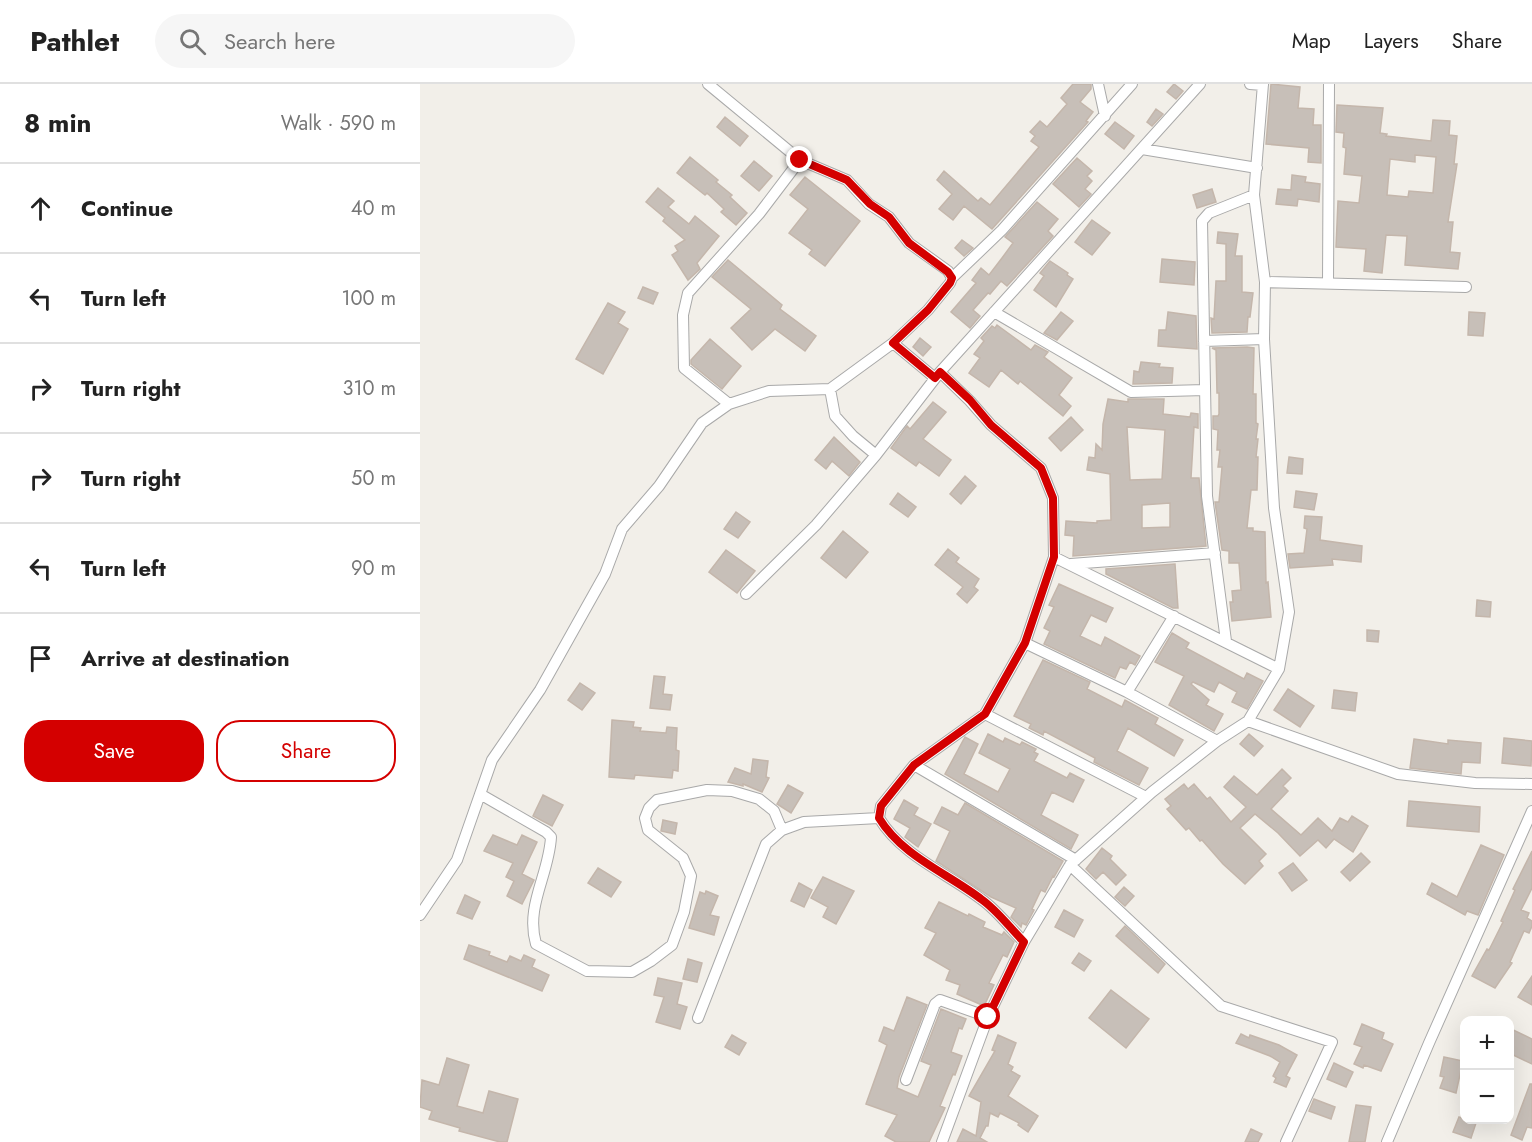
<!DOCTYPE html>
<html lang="en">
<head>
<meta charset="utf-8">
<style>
  body { margin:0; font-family:Jost,sans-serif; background:#f6f6f6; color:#222 }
  .controls { position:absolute; right:18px; bottom:18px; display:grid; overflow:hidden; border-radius:12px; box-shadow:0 6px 24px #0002 }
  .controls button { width:54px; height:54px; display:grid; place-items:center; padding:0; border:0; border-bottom:2px solid #e0e0e0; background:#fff; color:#222; font:30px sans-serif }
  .stop { position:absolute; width:18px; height:18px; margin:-14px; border:4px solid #d40000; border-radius:50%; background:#fff }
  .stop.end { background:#d40000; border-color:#fff; box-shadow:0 2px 6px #0008 }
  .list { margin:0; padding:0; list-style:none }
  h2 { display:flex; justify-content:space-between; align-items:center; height:78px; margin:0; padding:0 24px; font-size:26px }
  h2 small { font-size:20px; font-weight:400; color:#767676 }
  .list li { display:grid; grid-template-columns:39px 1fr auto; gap:18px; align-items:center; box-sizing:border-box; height:90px; padding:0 24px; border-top:2px solid #e0e0e0 }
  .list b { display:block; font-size:22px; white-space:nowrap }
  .list em { font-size:20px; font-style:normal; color:#767676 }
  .actions { display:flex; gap:12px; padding:18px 24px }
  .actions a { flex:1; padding:14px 0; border:2px solid #d40000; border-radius:24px; text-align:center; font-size:21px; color:#d40000 }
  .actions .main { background:#d40000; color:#fff }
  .icon { flex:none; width:33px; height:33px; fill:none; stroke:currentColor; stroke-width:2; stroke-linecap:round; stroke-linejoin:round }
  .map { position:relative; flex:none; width:1112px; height:1058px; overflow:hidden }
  header { display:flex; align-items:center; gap:36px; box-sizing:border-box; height:84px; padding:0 30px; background:#fff; border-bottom:2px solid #e0e0e0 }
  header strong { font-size:28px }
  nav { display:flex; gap:33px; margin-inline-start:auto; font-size:21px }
  .search { width:420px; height:54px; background:#f6f6f6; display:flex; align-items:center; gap:15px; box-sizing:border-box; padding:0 21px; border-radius:33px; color:#767676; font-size:22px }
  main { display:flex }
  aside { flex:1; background:#fff }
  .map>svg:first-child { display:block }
  .building { fill:#c7bfb8; stroke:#c4b6ab; stroke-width:1.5; fill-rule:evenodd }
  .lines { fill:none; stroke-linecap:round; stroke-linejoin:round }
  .street-casing { stroke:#a9a9a9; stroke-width:12 }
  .street { stroke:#fff; stroke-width:10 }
  .route { stroke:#d40000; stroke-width:8 }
</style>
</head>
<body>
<header>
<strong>Pathlet</strong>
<div class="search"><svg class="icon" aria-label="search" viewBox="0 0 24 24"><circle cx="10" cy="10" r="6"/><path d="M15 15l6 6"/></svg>Search here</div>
<nav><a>Map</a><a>Layers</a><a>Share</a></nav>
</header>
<main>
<aside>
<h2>8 min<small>Walk · 590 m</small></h2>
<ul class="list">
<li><svg class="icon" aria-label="ahead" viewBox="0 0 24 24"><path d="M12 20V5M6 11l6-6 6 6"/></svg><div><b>Continue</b></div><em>40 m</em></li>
<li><svg class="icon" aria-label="left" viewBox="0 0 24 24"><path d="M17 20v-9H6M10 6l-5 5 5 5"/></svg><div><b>Turn left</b></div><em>100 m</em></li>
<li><svg class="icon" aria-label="right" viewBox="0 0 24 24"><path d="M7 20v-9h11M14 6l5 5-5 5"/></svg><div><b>Turn right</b></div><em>310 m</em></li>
<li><svg class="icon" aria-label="right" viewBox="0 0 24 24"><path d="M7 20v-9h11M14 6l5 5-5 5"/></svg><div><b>Turn right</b></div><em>50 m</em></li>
<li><svg class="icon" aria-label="left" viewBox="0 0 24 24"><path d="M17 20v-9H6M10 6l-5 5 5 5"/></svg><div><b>Turn left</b></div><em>90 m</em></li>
<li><svg class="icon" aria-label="arrive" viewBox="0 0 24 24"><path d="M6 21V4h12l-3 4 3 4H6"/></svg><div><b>Arrive at destination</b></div></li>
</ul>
<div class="actions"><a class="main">Save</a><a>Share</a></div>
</aside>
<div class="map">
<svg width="1112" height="1058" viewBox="0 0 1112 1058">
  <rect width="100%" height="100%" fill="#f2efe9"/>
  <path class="building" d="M653 0H671V5L660 18 673 28 666 37 668 38 572 145 544 122 533 136 519 125 532 110 517 96 524 87 558 117 561 114 570 121 619 63 611 57 615 52 610 48 620 37 627 43 647 20 641 14Z
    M754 0 763 7 756 15 747 8Z
    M851 0 880 3 878 24 894 25 893 41H901V79L888 78 889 64 846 60Z
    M917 21 963 24 960 49 967 50 966 52 1011 57 1013 36 1030 37 1029 51 1037 52 1034 80H1037L1028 138H1033L1030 168 1040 169 1038 185 985 181 987 152 966 151 962 189 944 187 946 165 916 163 918 117 939 119 942 92 924 90 926 64 923 63 924 49 916 48ZM995 71 1016 73 1013 109 989 107 988 113 967 111 970 75 995 78Z
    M736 25 743 30 732 42 727 38Z
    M305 33 328 52 320 62 297 43Z
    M695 38 714 52 704 65 685 50Z
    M270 73 298 96 296 98 312 111 310 113 327 129 316 141 301 128 304 125 287 109 285 111 257 89Z
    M657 74 672 87 667 92 672 97 665 105 671 110 659 123 633 100Z
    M334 77 352 92 339 107 321 92Z
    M872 91 886 93 885 98 900 100 899 118 878 115 877 122 856 120 858 105 871 106Z
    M385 93 440 137 405 182 389 170 392 166 369 149 388 125 370 111Z
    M238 104 254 117 248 123 269 140 275 132 299 152 277 179 280 185 268 196 252 171 258 167 255 162 265 156 243 137 245 134 226 118Z
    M792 105 796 118 777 124 773 111Z
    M617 118 638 135 628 147 633 152 587 202 581 197 570 210 568 209 553 226 560 232 550 244 531 228 556 199 552 196 561 184 569 191 582 174 593 159 585 153Z
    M672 136 690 149 672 171 655 158Z
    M798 148 818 150 815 172H822V208L833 209 830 233H828L827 248 792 249 791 234 794 235 796 197H806V160L797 159Z
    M542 156 553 164 544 172 535 164Z
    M742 175 775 178 774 201 740 198Z
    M308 176 362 221 360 225 396 252 385 267 355 245 332 266 311 244 331 225 292 193Z
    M630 177 648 189 647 191 653 195 636 223 614 206 624 192 620 189Z
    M223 203 238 209 233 220 218 214Z
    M188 219 205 228 198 239 208 245 183 290 156 275Z
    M641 228 653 237 637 256 624 249Z
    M748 228 776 232 777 265 738 262 739 246H746Z
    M1049 228 1065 229 1063 252 1048 251Z
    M577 241 611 266 615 261 628 268 624 273 652 294 639 311 651 322 643 332 600 297 598 300 581 286 569 303 549 289 560 274 554 270 564 257 561 254 572 242 575 244Z
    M500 254 511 263 503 272 493 263Z
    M290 255 321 282 302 305 271 280V276Z
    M827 263 834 264 833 310H836V339L838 340 836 355H838L836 373H838L837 406H831L827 444H833V447L845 448 846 499 848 498 851 533 812 537 810 518H813L812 507 821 506 819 479H809V467L802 466 795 418H799L802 383H798L800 366H797L798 346 793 345V332H798L799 330V309H797L796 266 792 264Z
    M721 278 740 280 739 283 753 284 752 299 713 300 714 287 719 288Z
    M688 315 708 318V315H744L743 330 770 333 771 329 778 330V344L774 343 771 394H779L786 462 653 472 654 452 645 451 646 437 677 439V437L691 436 690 390 667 386 669 373 675 374 676 360 682 366 683 340ZM707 343 745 346 742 395 710 396ZM750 419V443L722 444V421Z
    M513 318 526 328 503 355 531 376 519 392 499 378 496 382 471 364 487 342 490 345Z
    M651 333 663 346 641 367 629 354Z
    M414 353 440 378 429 392 412 377 406 385 395 376Z
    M869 373 883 375 882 390 867 389Z
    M545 392 556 402 541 420 530 410Z
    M876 407 897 410 894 426 874 423Z
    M478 409 496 423 488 433 470 420Z
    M316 428 330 438 318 454 304 445Z
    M885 432 902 433 900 456 942 462 941 478 912 475 913 481 870 484 868 470 884 469 887 445 884 444Z
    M423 447 448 468 426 494 401 474Z
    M528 465 539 474 536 478 559 495 554 503 558 506 547 519 537 510 543 503 515 481Z
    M306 466 335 487 317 509 289 488Z
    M755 480 758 524H753L686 490V485Z
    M639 500 693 524 686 538 671 531 660 552 681 562 685 553 720 572 715 581 710 578 706 585 700 583 695 594 624 560 630 547 624 544 634 523 629 521Z
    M1057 516 1071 518 1070 533 1056 532Z
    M947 546 959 547 958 558 947 557Z
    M752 549 769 559 766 564 824 595 827 589 843 597 827 625 812 618 817 608 799 598 794 608 773 598 771 600 789 616 786 621 803 630 794 647 749 621 764 592 735 578Z
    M623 576 670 598 667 605 702 623 705 616 738 634 735 640 763 656 754 672 708 644 697 667 728 684 719 701 674 678 675 674 624 647 623 651 609 644 611 640 594 632Z
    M234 592 245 593 243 610 252 611 250 626 230 624Z
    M160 599 175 609 162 626 148 616Z
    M868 605 894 622 880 643 854 626Z
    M914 606 937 609 935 627 912 624Z
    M192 636 214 638 213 643 221 644 220 647 246 649 247 643 257 644 256 666 259 667 258 687 253 686 252 694 215 691 214 695 189 693Z
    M568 650 583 658 585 654 600 661 602 658 616 665 614 668 618 670 614 677 647 694 650 689 664 696 653 718 632 708 621 731 658 751 651 765 525 690 545 653 558 660 544 690 578 708 590 685 559 669Z
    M829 650 843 662 834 672 820 660Z
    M1084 654 1112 657 1111 682 1082 679Z
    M994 655 1028 660V656L1061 659 1060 679 1042 678 1041 690 990 684Z
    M333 675 348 677 346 693 349 694 342 708 323 700V702L308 698 315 684 331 690Z
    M862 685 871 694 863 702 868 707 851 725 881 751 898 734 912 747 920 734 928 738 932 732 948 742 933 768 914 755 906 764 898 756 880 772 858 749 835 730 820 744 846 770 839 777 843 782 825 800 803 780 782 756 780 757 769 744 766 746 747 725 751 722 745 715 764 700 768 705 774 700 787 715 790 713 811 738 826 723 804 703 814 692 837 711Z
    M368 701 383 709 371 729 357 720Z
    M123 711 143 721 132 742 113 732Z
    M484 716 498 724 494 731 511 740 498 763 485 753 490 744 474 735Z
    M989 717 1060 723 1059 748 987 742Z
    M545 719 643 777 634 793 633 792 625 808 621 806 612 825 614 826 606 841 602 839 601 843 591 833 596 824 571 813 516 777 530 747 514 739 522 723 538 731Z
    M243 736 257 739 255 750 241 747Z
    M73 751 97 761 102 751 117 758 102 790 114 796 102 820 87 812 94 797 86 793 93 779 64 767Z
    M1061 761 1084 771 1058 831 1047 827 1045 831 1007 810 1012 799 1037 813Z
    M682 764 692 772 690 775 706 791 696 801 683 788 676 795 666 785Z
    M1112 767V804L1101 826 1109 829 1107 834 1112 837V842L1109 849 1104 847 1090 878 1092 879 1075 904 1052 892 1067 865 1069 866 1083 838 1081 837 1095 806 1093 805Z
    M941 769 950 778 930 797 921 788Z
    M873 779 887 796 872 807 859 789Z
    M178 784 201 798 191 813 168 799Z
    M403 793 434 807 416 840 403 833 408 823 391 814Z
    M379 799 392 806 384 823 371 817Z
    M704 803 714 812 705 822 695 813Z
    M286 807 298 812 290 831 299 833 294 851 269 844 280 808 285 810Z
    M45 811 60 818 52 835 37 829Z
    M519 818 548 832 549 830 565 838 563 843 582 851 584 848 594 858 587 873 583 871 569 899 574 901 564 922 537 910 540 901 526 896 530 886 504 871 516 849 505 844Z
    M644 826 663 836 654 853 635 843Z
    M705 842 745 880 738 889 696 852Z
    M49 861 70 868 69 871 87 878 90 872 101 877 104 871 115 876 112 883 129 891 122 907 44 875Z
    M659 869 671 877 664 887 652 879Z
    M268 875 282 879 277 898 263 895Z
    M1112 892V921L1098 913Z
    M238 894 262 899 257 920 267 923 260 945 236 938 244 913 234 911Z
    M691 906 729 935 706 964 669 934Z
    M487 913 507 921 479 993 477 1004 498 1013 511 981 501 977 521 925 546 935 542 945 539 944 531 968 542 972 535 991 533 990 520 1022 525 1024 509 1058H476L465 1052 477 1031 446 1020 467 961 459 957 464 943 474 947Z
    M942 940 964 949 962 955 973 960 961 987 944 981 943 984 934 980 942 963 934 960Z
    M1089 944 1112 955V980L1089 969Z
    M821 950 829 954 830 951 859 961 877 971 866 992 870 994 866 1003 854 998 856 994 853 992 860 978 850 972 816 959Z
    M312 951 326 959 319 971 305 963Z
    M578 951 596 959 588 980 593 983 591 987 600 992 588 1012 618 1032 608 1048 598 1041 599 1039 580 1029 578 1033 570 1029 568 1042H566L560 1054 567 1058H537L543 1045 556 1052 561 1018 549 1012 575 967 572 966Z
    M1024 973 1043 977 1036 1009 1020 1004 1024 993 1020 992Z
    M27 974 49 981 37 1022 63 1029 69 1007 98 1015 87 1058H80L39 1047 40 1044 9 1035 12 1027 0 1023 2 996 19 1001Z
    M914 979 933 988 926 1003 907 995Z
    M1110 1000H1112V1044L1107 1043 1102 1056 1091 1051Z
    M894 1015 915 1023 911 1035 889 1027Z
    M936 1021 951 1023 945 1058H929Z
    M1039 1033 1056 1039 1051 1054 1033 1048Z
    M831 1045 842 1050 838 1058H825Z"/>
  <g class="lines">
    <defs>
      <path id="street" d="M288 0 380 76 427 96 449 120 469 133 489 159 528 187 532 194 530 199 508 226 473 259 515 294
        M678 0 685 32
        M830 0 843 1
        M722 65 837 84
        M532 194 582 146 712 0
        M845 198 1046 203
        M908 200 909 0
        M574 228 711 308 785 306
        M784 257 844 255
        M520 288 550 317 571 341 621 384 633 414 634 473 605 559 565 630 494 681 461 722 459 734C482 772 527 789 561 815 577 826 590 844 604 858
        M410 305 415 332 433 352 456 371
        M309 320 264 284 263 231 268 209 339 130 380 76
        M634 473 859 585
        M651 480 795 469
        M326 510 396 441 456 371 520 288 780 0
        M806 557 787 412 782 137 789 129 834 111 843 0
        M605 559 707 608 797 657
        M707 608 754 532
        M565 630 726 713
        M828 637 978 690 1055 699 1112 700
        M494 681 656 776
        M60 710 126 748 131 753C129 791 105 822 116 860L167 887 212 888 231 877 252 861 264 828 271 792 263 774 228 746 225 734 229 724 237 716 287 706 312 707 339 715 354 727 362 746
        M650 781 801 922 912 958 866 1058
        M0 831 37 776 72 676 120 606 185 490 202 445 239 402 282 339 309 320 349 307 410 305 473 259
        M278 934 346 760 362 746 384 738 459 734
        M486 996 515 920 520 916 568 933
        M522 1058 568 933 604 858 650 781 732 708 797 657 828 637 859 585 869 528 854 424 844 255 845 198 834 111
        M967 1058 1009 959 1112 727"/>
    </defs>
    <use href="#street" class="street-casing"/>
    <use href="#street" class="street"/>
  </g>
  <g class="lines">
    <path class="route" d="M380 76 427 96 450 120 469 133 489 159 528 188 532 194 530 199 508 226 473 259 515 294 520 288 550 316 571 341 621 384 633 414 634 473 605 559 565 630 494 681 461 722 459 734C482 772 527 789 561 815 577 826 590 844 604 858L568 933"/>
  </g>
</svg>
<div class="controls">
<button>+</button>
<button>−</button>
</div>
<div class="stop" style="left:568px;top:933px"></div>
<div class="stop end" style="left:380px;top:76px"></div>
</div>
</main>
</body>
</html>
